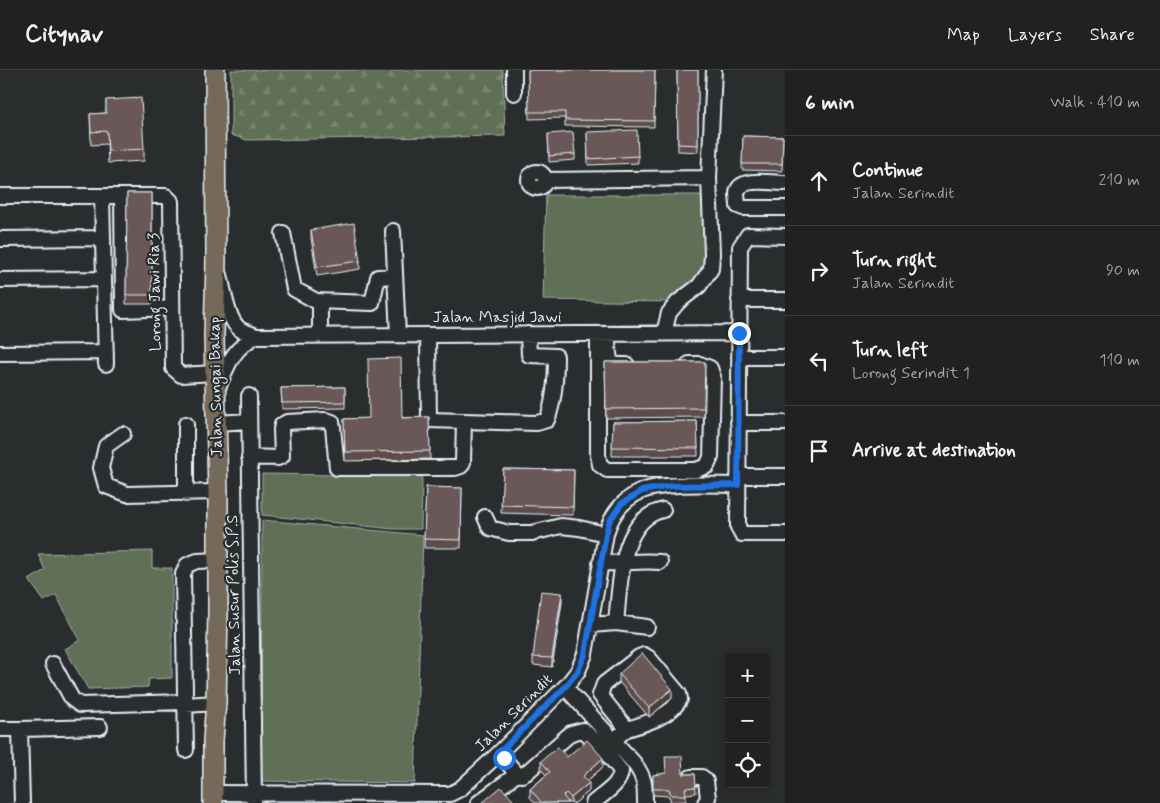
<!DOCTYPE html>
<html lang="en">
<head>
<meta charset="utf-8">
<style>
  body { margin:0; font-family:Mynerve,sans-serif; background:#2d2f2f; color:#f1f3f6 }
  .controls { position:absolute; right:15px; bottom:15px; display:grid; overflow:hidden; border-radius:5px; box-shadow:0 2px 8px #0003 }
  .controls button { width:45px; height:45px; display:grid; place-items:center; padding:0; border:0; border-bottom:1px solid #3d3f40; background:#202222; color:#f1f3f6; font:25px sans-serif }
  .stop { position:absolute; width:15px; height:15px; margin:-11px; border:4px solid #1a73e8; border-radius:50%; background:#fff }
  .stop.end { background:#1a73e8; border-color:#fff; box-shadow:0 1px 5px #0008 }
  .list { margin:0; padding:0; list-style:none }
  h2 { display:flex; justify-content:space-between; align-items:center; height:65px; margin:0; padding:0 20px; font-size:21px }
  h2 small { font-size:16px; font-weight:400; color:#a2a4a5 }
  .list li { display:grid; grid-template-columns:32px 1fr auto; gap:15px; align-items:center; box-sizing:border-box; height:90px; padding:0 20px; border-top:1px solid #3d3f40 }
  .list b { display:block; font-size:19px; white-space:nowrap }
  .list p { margin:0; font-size:16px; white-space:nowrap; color:#a2a4a5 }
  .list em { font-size:16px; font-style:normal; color:#a2a4a5 }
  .icon { flex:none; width:28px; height:28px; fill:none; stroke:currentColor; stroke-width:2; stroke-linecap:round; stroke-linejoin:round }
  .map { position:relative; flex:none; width:785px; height:733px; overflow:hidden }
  header { display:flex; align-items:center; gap:30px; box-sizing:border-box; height:70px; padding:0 25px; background:#202222; border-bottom:1px solid #3d3f40 }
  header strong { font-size:24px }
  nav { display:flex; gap:28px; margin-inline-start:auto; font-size:18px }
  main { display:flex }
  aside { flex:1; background:#202222 }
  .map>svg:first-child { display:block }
  .forest { fill:url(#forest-firs); stroke:#a4b0a8 }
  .park { fill:#5f6f57; stroke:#a4b0a8 }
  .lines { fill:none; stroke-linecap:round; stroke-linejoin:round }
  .minor-casing { stroke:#e8f1f8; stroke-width:18 }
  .highway-casing { stroke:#e8f1f8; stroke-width:22 }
  .minor { stroke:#2a2d2e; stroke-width:14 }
  .highway { stroke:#746a5a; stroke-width:19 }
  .wall { fill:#5c4d4c; stroke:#e8f1f8 }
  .shaded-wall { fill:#4b3e3e; stroke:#e8f1f8 }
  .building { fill:#6b5958; stroke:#e8f1f8 }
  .route { stroke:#1a73e8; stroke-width:6 }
  .labels { text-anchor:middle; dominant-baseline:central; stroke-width:4.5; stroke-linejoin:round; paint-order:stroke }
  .street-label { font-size:16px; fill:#e8f1f8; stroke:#2a2d2e }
</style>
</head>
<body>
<header>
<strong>Citynav</strong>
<nav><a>Map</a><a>Layers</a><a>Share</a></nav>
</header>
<main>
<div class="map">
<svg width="785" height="733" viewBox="0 0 785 733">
  <defs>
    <pattern id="forest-firs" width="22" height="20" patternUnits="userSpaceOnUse" patternTransform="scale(1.25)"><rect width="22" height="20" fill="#5f6f57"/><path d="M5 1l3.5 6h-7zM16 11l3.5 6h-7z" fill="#768470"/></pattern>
  </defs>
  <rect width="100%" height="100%" fill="#2a2d2e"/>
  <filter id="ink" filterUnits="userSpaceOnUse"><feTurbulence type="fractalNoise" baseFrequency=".02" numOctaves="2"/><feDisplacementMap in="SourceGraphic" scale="10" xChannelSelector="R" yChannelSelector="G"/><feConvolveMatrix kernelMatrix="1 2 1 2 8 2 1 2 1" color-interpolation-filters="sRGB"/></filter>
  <g filter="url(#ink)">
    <path class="forest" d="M231 0H503L505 66 247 70 231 65Z"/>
    <path class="park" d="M546 125H702L705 194 695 213 670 232 543 230Z
      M262 404 422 406 421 459H393L262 445Z
      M262 450 423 465 415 713 261 711Z
      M152 481V498H172V608L149 609 148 617 88 619 65 579 80 570 56 525 44 531 29 510 45 500 38 484Z"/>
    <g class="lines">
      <defs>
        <path id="minor" d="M514 0V23
          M529 110a8 8 0 1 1 16 0a8 8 0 1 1-16 0Z
          M545 110 709 108
          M785 113C773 113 739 106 737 123 737 127 738 132 738 136L743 138H785
          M0 126H166L171 131 173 298 181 305 214 303
          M102 126 106 294
          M122 126 123 240 172 238
          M393 161 398 265
          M283 163 294 219 316 231 372 233 378 207 395 206
          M785 166 748 165 740 177 738 457 742 464H785
          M0 169 103 168
          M220 205C224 220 227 251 241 260 246 262 252 264 256 266L739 263
          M0 210 104 209
          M739 230H785
          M664 263 669 243 678 232 699 216 711 199 712 184 709 108 714 0
          M598 264V385L600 395 607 400H696L707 396 711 387 713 307 710 298 700 294H689
          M607 264 610 292 617 295H627
          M320 265V231
          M428 265 429 350 537 353 547 350C555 330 556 306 556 286L529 285 528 264
          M0 283 106 282
          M739 287H785
          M217 320C228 295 231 280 256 266
          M249 326 254 733
          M217 353 249 351
          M738 353H785
          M186 354V424
          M123 364 106 376 101 398 106 416 127 424 218 422
          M249 387 278 388 282 386 281 359 282 355 287 352 326 350 332 352 333 357 337 398H455L461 396 463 392 464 352
          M738 406H785
          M485 447 490 458 509 463H532L561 456 579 458 606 464
          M600 493C621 494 640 490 660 492
          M616 553C620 518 619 449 663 440
          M591 555 616 553 647 557
          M53 594 72 629 80 635 185 632
          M565 617 634 693C645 708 645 715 645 733
          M185 635 216 633
          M0 659H20L22 733
          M20 659 100 657
          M614 670 627 659 600 625 604 614 639 587 644 585 649 588 679 624 680 629C672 646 644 654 627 659
          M186 680 183 504 187 495 197 491 218 490
          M499 683 517 704
          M691 707H702L706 711 708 728 705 733
          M213 723 450 724 460 719 496 686 567 615 578 601 585 584 606 464C611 445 623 429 642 421 663 412 713 415 738 415
          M478 733 517 704 522 705 526 703 571 663 583 660 601 676 621 701C620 715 603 724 593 733"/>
        <path id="highway" d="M213 733V670L216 633 218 543V422L214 266 216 191 215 0"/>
      </defs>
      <use href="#minor" class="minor-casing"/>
      <use href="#highway" class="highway-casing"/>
      <use href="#minor" class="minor"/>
      <use href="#highway" class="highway"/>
    </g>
    <path class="wall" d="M528 0H655L654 57 565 56V48L529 49Z
      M677 0H698V82L678 81Z
      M106 30 144 79V91L108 93 107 74 91 75 90 44 106 43Z
      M587 62 638 86V93L588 95Z
      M548 64 575 84V90L549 92Z
      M743 66 783 67 782 101 742 100Z
      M127 123H152V234H126Z
      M311 160 360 191V199L317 206 311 168Z
      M605 292H705L704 347 606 348Z
      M345 317V338L282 339 281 318Z
      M429 347 430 389 345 391 344 349Z
      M697 351 698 386H612L613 352Z
      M503 399 574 400 573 445 501 443Z
      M426 417 462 418 461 478H424Z
      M562 532 552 597 533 595V587Z
      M619 604 672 628 649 647 619 612Z
      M567 687 603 697 587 711 589 721 575 733H535L530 727V719L546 705 541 699V691Z
      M683 704H695L696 723 686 724V731L671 732 669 726 653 725V705Z"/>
    <path class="shaded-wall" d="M562 523V532L552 597V588Z
      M672 619V628L649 647V638Z
      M603 688V697L583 714V706Z
      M589 713V721L575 733H571V728Z"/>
    <path class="building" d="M528 0H655L654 51 565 50V42H529Z
      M677 0H698V75L678 74Z
      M141 28 144 79 108 81 107 61 91 62 90 44 106 43V30Z
      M637 60 638 86 588 89 587 62Z
      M573 62 575 84 549 86 548 64Z
      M743 66 783 67 782 94H742Z
      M127 123H152V225H126Z
      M354 153 360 191 317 197 311 160Z
      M401 288 402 348 429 347 430 381 345 382 344 349 369 348 368 289Z
      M605 292H705L704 338 606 339Z
      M345 317V332L282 333 281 318Z
      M697 351 698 378 612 377 613 352Z
      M503 399 574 400 573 437 501 435Z
      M426 417 462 418 461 470 424 469Z
      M541 521 562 523 552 588 533 587Z
      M642 583 672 619 649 638 619 604Z
      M587 670 603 688 583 706 589 713 571 728 566 723 563 726 568 732 567 733H542L530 719 550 702 541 691 558 677 567 687Z
      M665 686H682L683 704H695L696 717 685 718 686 725H671L669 719H653V705L666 703Z
      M501 717 513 730 510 733H482Z"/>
  </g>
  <g class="lines" filter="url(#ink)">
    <path class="route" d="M504 688 499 683 567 615 578 601 585 584 606 464 609 452 621 434 642 421 671 416 738 415 739 263"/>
  </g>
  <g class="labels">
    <g class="street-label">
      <text transform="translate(155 222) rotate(-91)">Lorong Jawi Ria 3</text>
      <text x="497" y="247">Jalan Masjid Jawi</text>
      <text transform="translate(216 317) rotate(-91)">Jalan Sungai Bakap</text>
      <text transform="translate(234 525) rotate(-91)">Jalan Susur Polis S.P.S</text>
      <text transform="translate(514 643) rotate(-45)">Jalan Serindit</text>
    </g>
  </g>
</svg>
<div class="controls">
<button>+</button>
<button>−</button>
<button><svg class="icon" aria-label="locate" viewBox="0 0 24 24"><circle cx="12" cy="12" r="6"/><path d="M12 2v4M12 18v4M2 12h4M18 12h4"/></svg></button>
</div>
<div class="stop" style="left:504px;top:688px"></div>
<div class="stop end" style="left:739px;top:263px"></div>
</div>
<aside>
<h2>6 min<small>Walk · 410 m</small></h2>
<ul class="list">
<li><svg class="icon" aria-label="ahead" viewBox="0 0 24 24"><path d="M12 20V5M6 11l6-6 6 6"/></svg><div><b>Continue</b><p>Jalan Serindit</p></div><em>210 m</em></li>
<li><svg class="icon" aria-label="right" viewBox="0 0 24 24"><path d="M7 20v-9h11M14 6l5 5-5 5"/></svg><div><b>Turn right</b><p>Jalan Serindit</p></div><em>90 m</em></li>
<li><svg class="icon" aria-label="left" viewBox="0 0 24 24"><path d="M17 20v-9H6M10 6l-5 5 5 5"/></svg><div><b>Turn left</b><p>Lorong Serindit 1</p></div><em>110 m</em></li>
<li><svg class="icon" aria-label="arrive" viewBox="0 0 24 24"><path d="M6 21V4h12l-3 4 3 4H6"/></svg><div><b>Arrive at destination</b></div></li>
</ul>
</aside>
</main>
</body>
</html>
